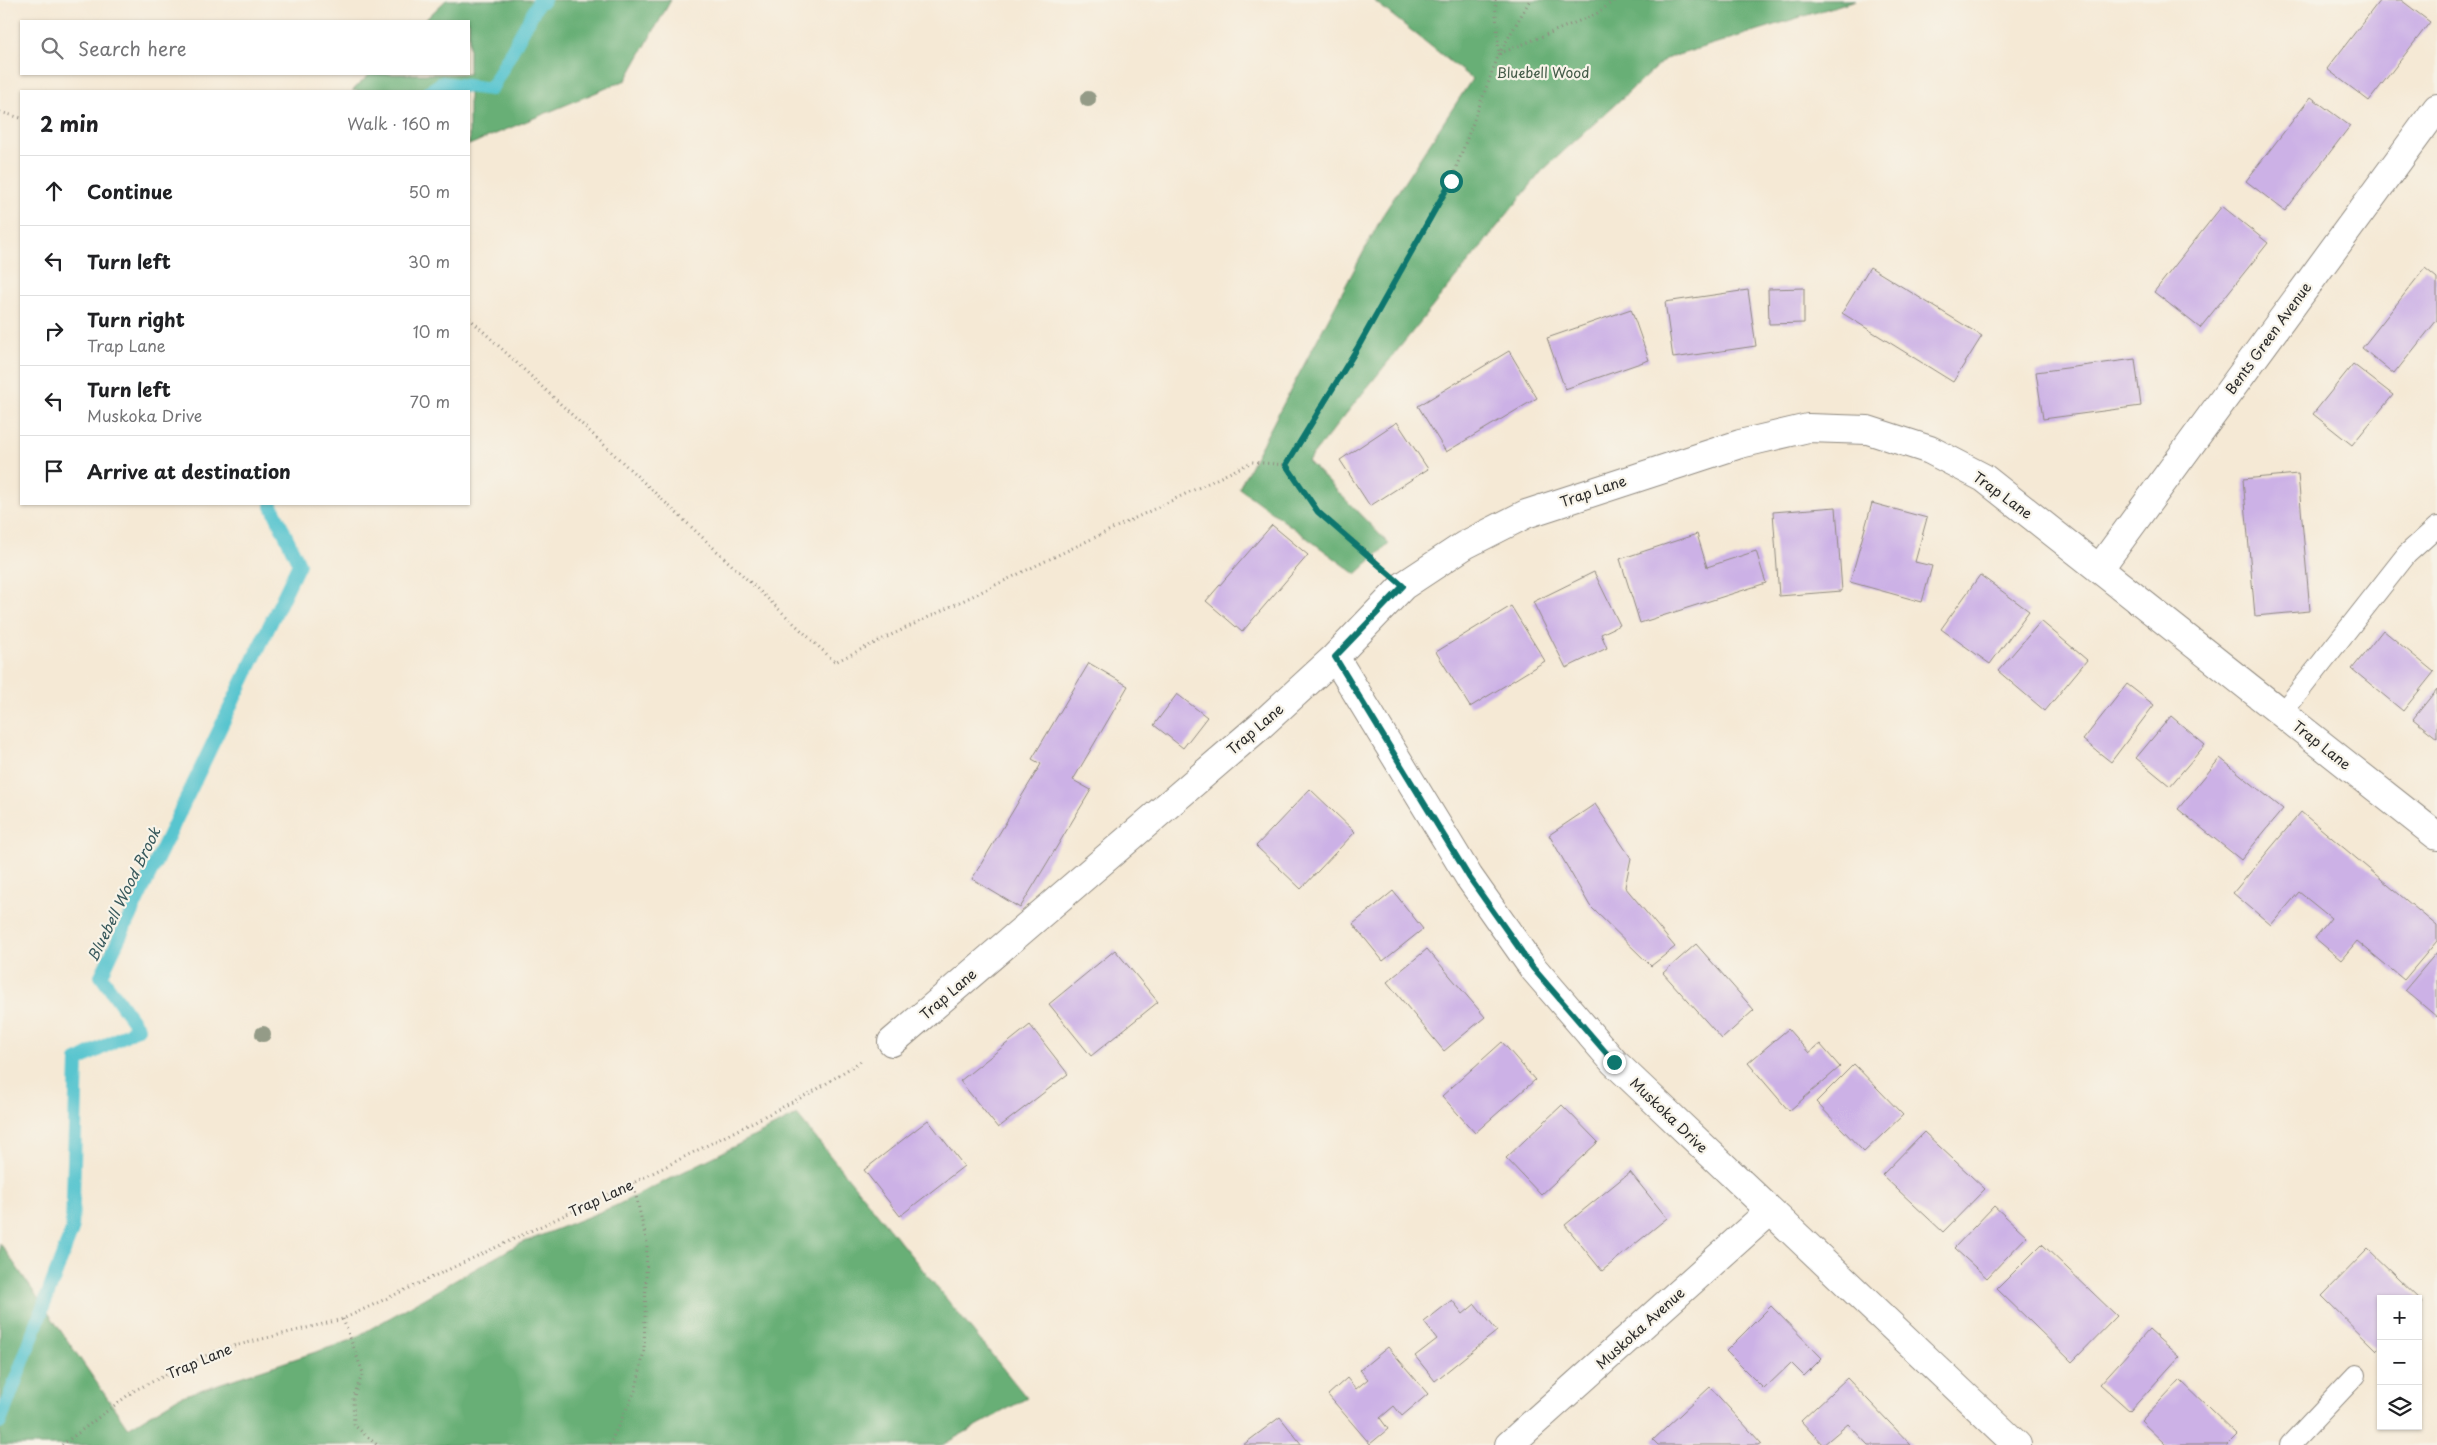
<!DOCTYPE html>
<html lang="en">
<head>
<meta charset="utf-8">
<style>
  body { margin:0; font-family:"Playpen Sans",sans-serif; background:#f6f6f6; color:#202124 }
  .controls { position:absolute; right:15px; bottom:15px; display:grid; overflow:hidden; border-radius:0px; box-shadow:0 1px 4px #0004 }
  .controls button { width:45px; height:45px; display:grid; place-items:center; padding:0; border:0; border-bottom:1px solid #e0e0e0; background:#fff; color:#202124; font:25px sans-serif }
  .stop { position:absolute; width:15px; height:15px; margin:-11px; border:4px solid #0f766e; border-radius:50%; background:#fff }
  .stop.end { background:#0f766e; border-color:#fff; box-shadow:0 1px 5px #0008 }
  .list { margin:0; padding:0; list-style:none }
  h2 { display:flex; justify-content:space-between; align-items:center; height:65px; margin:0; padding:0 20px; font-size:21px }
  h2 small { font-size:16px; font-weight:400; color:#757577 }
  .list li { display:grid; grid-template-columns:32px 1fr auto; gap:15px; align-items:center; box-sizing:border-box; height:70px; padding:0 20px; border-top:1px solid #e0e0e0 }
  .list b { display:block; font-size:19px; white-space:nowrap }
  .list p { margin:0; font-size:16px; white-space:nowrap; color:#757577 }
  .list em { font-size:16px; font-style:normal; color:#757577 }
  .icon { flex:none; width:28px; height:28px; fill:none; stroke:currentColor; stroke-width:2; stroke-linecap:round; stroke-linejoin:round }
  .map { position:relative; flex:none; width:2437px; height:1445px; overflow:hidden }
  .search { position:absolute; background:#fff; box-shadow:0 1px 4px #0004; left:20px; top:20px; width:450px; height:55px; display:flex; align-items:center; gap:12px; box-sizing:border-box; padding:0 18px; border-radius:0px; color:#757577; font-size:19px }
  .panel { position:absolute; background:#fff; box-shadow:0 1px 4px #0004; left:20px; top:90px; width:450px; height:415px; border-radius:0px }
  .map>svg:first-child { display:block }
  .forest { fill:#67af76; stroke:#496d50 }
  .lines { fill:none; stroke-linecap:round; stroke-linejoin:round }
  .stream { stroke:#58c5cf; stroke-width:14 }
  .building { fill:#ccb1e6 }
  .service-casing { stroke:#908a80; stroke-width:22 }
  .minor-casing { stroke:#908a80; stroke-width:30 }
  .path { stroke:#908a80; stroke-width:3; stroke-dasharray:1 4; stroke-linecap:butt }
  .service { stroke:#fff; stroke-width:20 }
  .minor { stroke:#fff; stroke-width:28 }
  .tree { fill:#949b87 }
  .route { stroke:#0f766e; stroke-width:6 }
  .labels { text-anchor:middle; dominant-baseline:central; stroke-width:4.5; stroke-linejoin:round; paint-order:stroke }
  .park-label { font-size:14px; fill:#445b48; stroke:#f7f3e8 }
  .street-label { font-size:14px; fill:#2b2b2b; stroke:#f7f3e8 }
  .water-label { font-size:15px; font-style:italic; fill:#38595c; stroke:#f7f3e8 }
</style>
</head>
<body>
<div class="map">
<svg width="2437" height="1445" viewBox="0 0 2437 1445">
  <rect width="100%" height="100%" fill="#f7f3e8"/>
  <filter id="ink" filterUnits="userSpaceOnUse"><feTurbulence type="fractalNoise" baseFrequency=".02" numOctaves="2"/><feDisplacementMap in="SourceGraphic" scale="10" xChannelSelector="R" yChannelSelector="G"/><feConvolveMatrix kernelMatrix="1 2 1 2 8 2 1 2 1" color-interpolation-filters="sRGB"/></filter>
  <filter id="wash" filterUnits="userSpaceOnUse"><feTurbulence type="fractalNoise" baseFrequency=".0096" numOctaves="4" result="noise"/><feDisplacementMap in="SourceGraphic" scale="20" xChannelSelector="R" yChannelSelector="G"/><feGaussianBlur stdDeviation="1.12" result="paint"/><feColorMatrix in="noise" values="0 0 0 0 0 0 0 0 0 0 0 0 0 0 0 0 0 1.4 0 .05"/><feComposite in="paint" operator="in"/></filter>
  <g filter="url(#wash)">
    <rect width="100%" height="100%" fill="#f5e9d5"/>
    <path class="forest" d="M446 0H671L626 80 469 145V91H352L370 74H469V21H424Z
      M1373 0H1856L1665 59 1542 171 1308 461 1389 544 1356 574 1239 488 1384 213 1472 79Z
      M797 1115 1027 1398 942 1445H0V1243L128 1428 179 1397 349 1341 517 1245 615 1206Z"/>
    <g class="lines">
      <path class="stream" d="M430 91 442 83 491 89 538 3 544 0
        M0 1422 72 1230 77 1061 138 1028 101 976 299 564 271 504"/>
    </g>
    <g id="blocks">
      <path class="building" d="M2380 0H2401L2430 22 2369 101 2327 69Z
        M2311 97 2350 126 2285 211 2246 181Z
        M2222 206 2268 243 2200 328 2154 292Z
        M1870 267 1982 336 1953 382 1842 313Z
        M2425 268 2437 278V320L2394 374 2362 348Z
        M1804 288V323L1769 324 1768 289Z
        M1748 290 1756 346 1673 358 1665 302Z
        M1631 309 1649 360 1565 389 1547 338Z
        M1509 351 1537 398 1446 452 1418 406Z
        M2135 359 2141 406 2043 419 2036 372Z
        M2353 364 2393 395 2352 445 2313 414Z
        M1397 422 1428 469 1370 506 1340 460Z
        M2298 474 2310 611 2255 616 2243 479Z
        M1872 503 1927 518 1915 562 1932 566 1922 602 1850 582Z
        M1836 507 1842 591 1779 596 1773 512Z
        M1272 525 1308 555 1242 632 1206 601Z
        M1697 534 1707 567 1756 551 1766 583 1640 623 1620 559Z
        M1594 572 1620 625 1601 634 1607 648 1566 668 1533 602Z
        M1980 575 2029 611 1990 664 1941 629Z
        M1511 606 1545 661 1470 707 1436 652Z
        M2041 621 2087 660 2045 711 1998 671Z
        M2383 630 2434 672 2403 711 2352 669Z
        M1089 663 1128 686 1073 780 1091 790 1020 908 972 879 1041 764 1032 759Z
        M2127 684 2154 705 2111 762 2083 740Z
        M2437 689V738L2413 719Z
        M1177 694 1207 717 1183 748 1154 725Z
        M2171 716 2205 745 2170 786 2136 758Z
        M2220 758 2283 809 2241 860 2178 809Z
        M1310 789 1355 832 1301 889 1256 846Z
        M1595 804 1631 858 1625 887 1675 947 1651 966 1590 906 1549 835Z
        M2301 812 2437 926V941L2404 980 2357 941 2341 960 2315 938 2331 918 2299 892 2271 925 2233 893Z
        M1393 891 1423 929 1383 961 1353 924Z
        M1696 944 1754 1010 1722 1039 1663 973Z
        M1427 949 1485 1017 1444 1051 1387 982Z
        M1115 950 1158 1002 1091 1056 1049 1004Z
        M2437 952V1017L2405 990Z
        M1030 1025 1068 1074 998 1128 960 1081Z
        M1788 1029 1809 1053 1820 1044 1840 1067 1789 1111 1748 1063Z
        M1502 1042 1535 1080 1475 1133 1442 1096Z
        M1854 1064 1903 1115 1864 1152 1816 1102Z
        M1562 1105 1598 1142 1541 1195 1506 1158Z
        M928 1120 964 1166 900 1216 864 1170Z
        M1924 1132 1985 1189 1943 1232 1882 1175Z
        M1630 1172 1667 1218 1602 1271 1565 1225Z
        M1994 1206 2027 1236 1987 1278 1954 1248Z
        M2042 1244 2117 1316 2072 1362 1997 1289Z
        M2368 1249 2423 1302 2418 1308V1299H2381V1346L2377 1350 2322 1296Z
        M1452 1300 1463 1314 1475 1304 1497 1331 1435 1381 1415 1356 1437 1339 1424 1322Z
        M1771 1306 1822 1358 1804 1376 1791 1363 1764 1389 1726 1351Z
        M2149 1330 2179 1357 2130 1411 2100 1384Z
        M1388 1347 1428 1394 1402 1416 1394 1406 1380 1418 1388 1429 1370 1444 1328 1395 1347 1378 1356 1389 1368 1379 1360 1370Z
        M1847 1378 1911 1445H1868L1848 1424 1823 1445 1801 1421Z
        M2180 1380 2237 1435 2227 1445H2166L2141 1421Z
        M1710 1387 1761 1443 1758 1445H1658L1653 1440Z
        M1280 1417 1302 1445H1243Z"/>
    </g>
  </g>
  <g filter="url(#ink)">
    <use href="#blocks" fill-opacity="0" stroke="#908a80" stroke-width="1"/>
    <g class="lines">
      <defs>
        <path id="service" d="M2282 713 2407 554 2437 527
          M2290 1445 2356 1375"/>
        <path id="minor" d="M2099 569 2437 108
          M1335 657 1469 877 1533 968 1614 1062 2017 1445
          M892 1042 1260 726 1335 657 1403 586 1465 545 1526 514 1740 444 1808 428 1868 430 1930 450 1984 478 2437 836
          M1509 1445 1770 1211"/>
      </defs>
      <use href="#service" class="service-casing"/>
      <use href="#minor" class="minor-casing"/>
      <path class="path" d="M1495 0 1499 54 1596 14 1615 0
        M0 112 21 118
        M469 318 835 662 1252 462 1286 465
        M1376 559 1318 511 1286 465 1358 347 1451 181 1499 54 1530 0
        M343 1319 363 1373 353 1398 354 1425 377 1445
        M62 1445 135 1390 218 1350 343 1319 633 1183 816 1090 861 1061
        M609 1445 636 1389 644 1351 647 1243 633 1183"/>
      <use href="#service" class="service"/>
      <use href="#minor" class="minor"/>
    </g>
    <g class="tree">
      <circle cx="1088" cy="99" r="8"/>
      <circle cx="263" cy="1034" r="8"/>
    </g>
  </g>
  <g class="lines" filter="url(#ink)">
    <path class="route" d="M1451 181 1358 347 1286 465 1318 512 1403 586 1335 657 1469 877 1533 968 1614 1062"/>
  </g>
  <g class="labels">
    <g class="park-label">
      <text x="1543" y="72">Bluebell Wood</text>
    </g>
    <g class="street-label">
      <text transform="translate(2268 338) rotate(-54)">Bents Green Avenue</text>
      <text transform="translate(1593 491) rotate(-19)">Trap Lane</text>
      <text transform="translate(2003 495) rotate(36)">Trap Lane</text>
      <text transform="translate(1255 729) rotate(-41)">Trap Lane</text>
      <text transform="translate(2322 745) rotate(38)">Trap Lane</text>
      <text transform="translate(948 994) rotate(-41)">Trap Lane</text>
      <text transform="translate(1669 1115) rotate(44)">Muskoka Drive</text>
      <text transform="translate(601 1198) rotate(-25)">Trap Lane</text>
      <text transform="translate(1640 1328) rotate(-42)">Muskoka Avenue</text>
      <text transform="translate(199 1361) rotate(-23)">Trap Lane</text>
    </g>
    <g class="water-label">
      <text transform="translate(123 894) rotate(-64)">Bluebell Wood Brook</text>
    </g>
  </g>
</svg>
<div class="controls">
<button>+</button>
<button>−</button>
<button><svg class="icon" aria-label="layers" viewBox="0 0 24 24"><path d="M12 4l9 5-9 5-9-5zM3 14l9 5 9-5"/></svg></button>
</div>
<div class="stop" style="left:1451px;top:181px"></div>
<div class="stop end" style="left:1614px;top:1062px"></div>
<div class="search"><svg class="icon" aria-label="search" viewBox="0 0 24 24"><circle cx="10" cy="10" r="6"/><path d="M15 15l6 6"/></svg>Search here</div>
<section class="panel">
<h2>2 min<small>Walk · 160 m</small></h2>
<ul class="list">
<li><svg class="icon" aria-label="ahead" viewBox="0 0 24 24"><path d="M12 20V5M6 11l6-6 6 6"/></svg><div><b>Continue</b></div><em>50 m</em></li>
<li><svg class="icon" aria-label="left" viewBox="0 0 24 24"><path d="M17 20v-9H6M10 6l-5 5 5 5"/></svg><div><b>Turn left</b></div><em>30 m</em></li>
<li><svg class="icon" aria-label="right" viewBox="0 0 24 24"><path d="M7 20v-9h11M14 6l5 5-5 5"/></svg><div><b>Turn right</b><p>Trap Lane</p></div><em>10 m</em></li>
<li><svg class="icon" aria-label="left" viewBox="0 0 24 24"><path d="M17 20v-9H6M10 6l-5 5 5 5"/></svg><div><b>Turn left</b><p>Muskoka Drive</p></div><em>70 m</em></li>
<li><svg class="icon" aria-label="arrive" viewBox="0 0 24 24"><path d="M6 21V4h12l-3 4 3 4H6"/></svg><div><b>Arrive at destination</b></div></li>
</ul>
</section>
</div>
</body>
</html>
